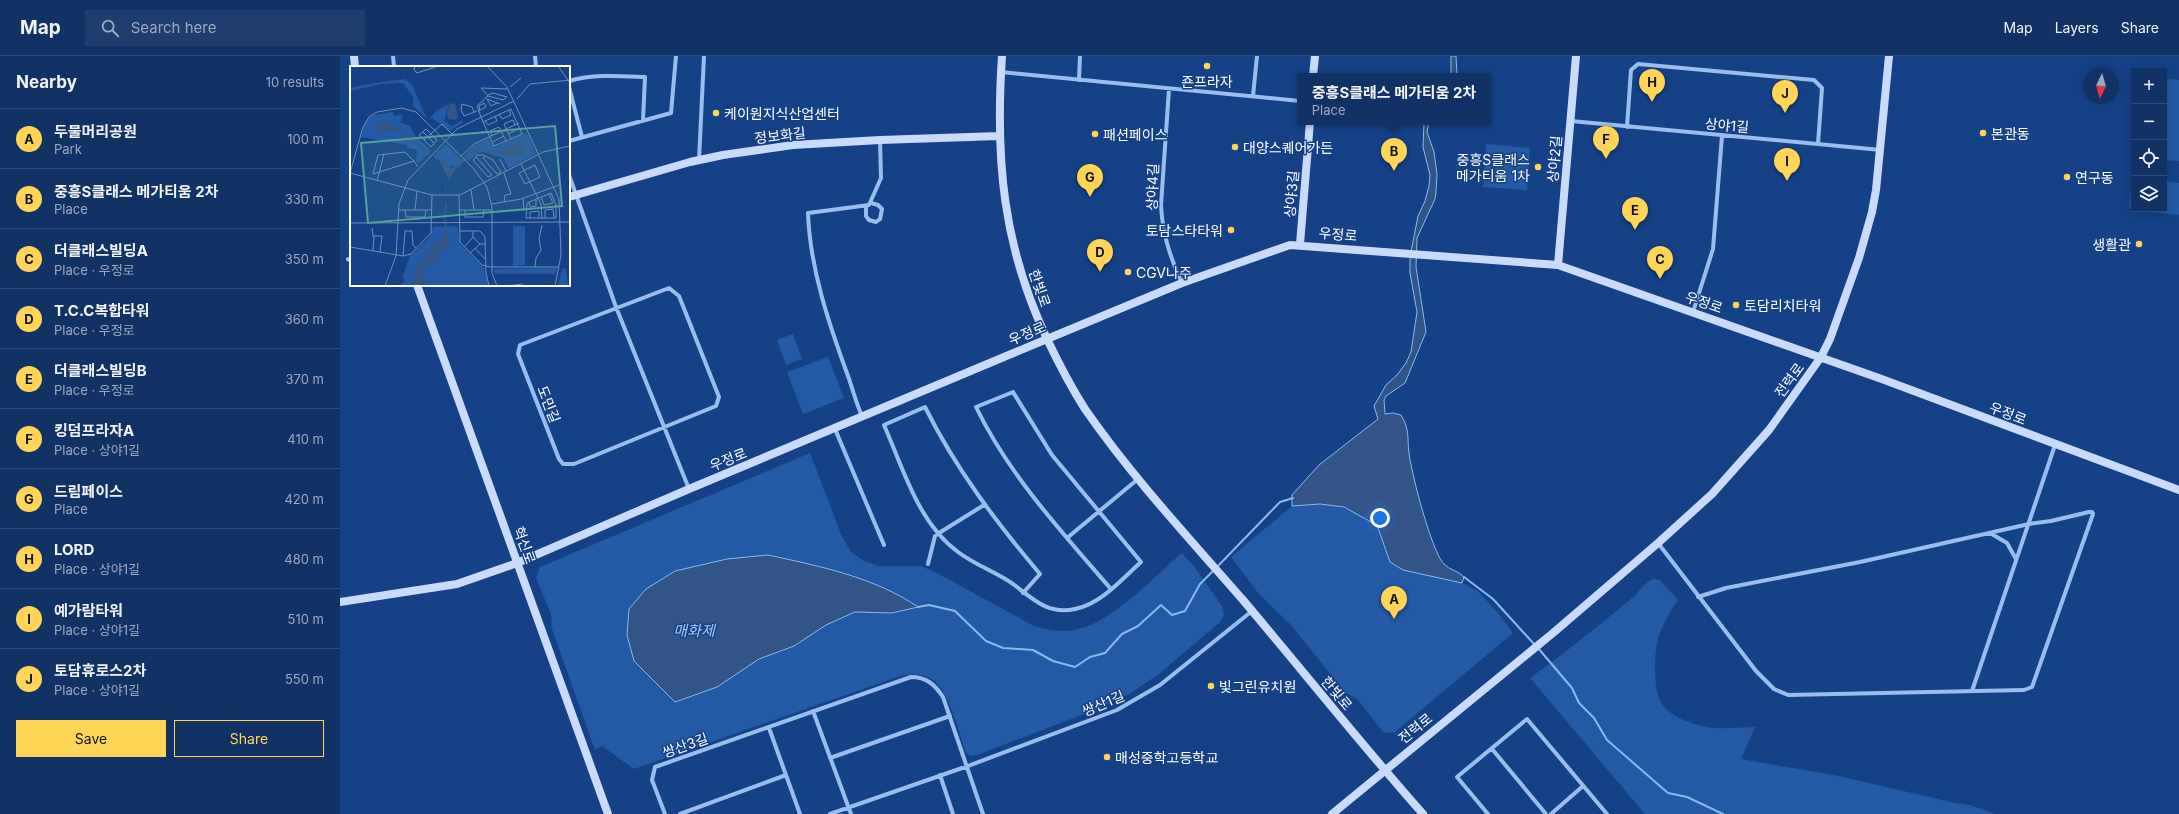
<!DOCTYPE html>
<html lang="en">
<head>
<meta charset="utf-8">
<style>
  body { margin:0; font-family:Inter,"Noto Sans KR",sans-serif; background:#1e3e6e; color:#f1f3f6 }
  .controls { position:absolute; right:12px; top:12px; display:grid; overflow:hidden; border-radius:0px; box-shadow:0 2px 10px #0003 }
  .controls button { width:36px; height:36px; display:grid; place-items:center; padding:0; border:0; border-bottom:1px solid #304d79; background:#103265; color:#f1f3f6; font:20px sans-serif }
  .compass { position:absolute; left:1743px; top:12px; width:36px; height:36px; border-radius:50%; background:#103265; box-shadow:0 2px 10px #0003; rotate:185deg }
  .you { position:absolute; left:1040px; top:462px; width:14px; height:14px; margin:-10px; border:3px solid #fff; border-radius:50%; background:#1a73e8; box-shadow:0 0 0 6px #1a73e833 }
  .badge { display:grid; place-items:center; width:26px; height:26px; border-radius:50%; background:#ffd558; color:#111; font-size:13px; font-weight:700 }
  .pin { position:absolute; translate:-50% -33px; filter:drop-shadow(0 1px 2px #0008) }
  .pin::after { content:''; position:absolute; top:21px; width:14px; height:12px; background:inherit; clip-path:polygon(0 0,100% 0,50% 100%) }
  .popup { position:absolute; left:957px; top:17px; width:194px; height:52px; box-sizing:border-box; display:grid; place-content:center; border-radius:0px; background:#103265; filter:drop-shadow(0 1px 3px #0005); font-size:13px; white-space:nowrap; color:#9caabf }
  .popup b { font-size:15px; color:#f1f3f6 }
  .popup::after { content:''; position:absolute; left:50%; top:100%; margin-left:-8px; border:8px solid transparent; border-top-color:#103265 }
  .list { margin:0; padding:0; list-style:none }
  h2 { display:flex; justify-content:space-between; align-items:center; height:52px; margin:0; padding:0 16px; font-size:17px }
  h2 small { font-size:13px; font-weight:400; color:#9caabf }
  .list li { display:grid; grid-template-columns:26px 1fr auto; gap:12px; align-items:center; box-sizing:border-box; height:60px; padding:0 16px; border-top:1px solid #304d79 }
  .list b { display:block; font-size:15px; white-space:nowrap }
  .list p { margin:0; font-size:13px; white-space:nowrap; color:#9caabf }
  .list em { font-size:13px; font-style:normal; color:#9caabf }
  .actions { display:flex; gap:8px; padding:12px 16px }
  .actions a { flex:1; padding:9px 0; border:1px solid #ffd558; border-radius:0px; text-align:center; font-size:14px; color:#ffd558 }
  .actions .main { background:#ffd558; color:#111 }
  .icon { flex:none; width:22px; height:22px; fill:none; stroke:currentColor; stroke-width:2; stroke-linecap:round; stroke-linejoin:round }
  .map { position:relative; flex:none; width:1839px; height:758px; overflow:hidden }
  header { display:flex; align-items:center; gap:24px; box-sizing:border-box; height:56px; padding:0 20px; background:#103265; border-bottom:1px solid #304d79 }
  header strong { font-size:19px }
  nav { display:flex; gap:22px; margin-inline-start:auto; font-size:14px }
  .search { width:280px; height:36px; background:#1e3e6e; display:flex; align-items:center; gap:10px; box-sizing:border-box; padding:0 14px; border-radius:0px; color:#9caabf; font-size:15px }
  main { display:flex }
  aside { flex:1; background:#103265 }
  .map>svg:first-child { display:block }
  .green { fill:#2459a5 }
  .water { fill:#325487; stroke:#8db8f1 }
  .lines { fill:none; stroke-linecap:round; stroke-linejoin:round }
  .stream { stroke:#8db8f1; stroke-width:2 }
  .street { stroke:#9bbdee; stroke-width:4 }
  .secondary { stroke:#c8dcfa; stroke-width:8 }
  .poi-dot { fill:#ffd558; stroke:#154287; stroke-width:1.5 }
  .labels { text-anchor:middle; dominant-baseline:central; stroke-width:3; stroke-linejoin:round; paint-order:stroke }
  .poi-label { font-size:14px; fill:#fff; stroke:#154287; text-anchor:start }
  .street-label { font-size:14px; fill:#fff; stroke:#154287 }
  .water-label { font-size:15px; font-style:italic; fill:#a6c8f6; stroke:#154287 }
  .inset-river { fill:none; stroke:#325487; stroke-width:2 }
  .inset-road { fill:none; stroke:#738eb7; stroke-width:1 }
  .view { fill:#579f9a; fill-opacity:0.15; stroke:#579f9a; stroke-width:2 }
  .inset-edge { fill:none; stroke:#fff; stroke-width:2 }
</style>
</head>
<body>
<header>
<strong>Map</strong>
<div class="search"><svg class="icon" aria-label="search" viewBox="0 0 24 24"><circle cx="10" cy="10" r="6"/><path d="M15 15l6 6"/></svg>Search here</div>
<nav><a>Map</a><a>Layers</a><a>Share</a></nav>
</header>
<main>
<aside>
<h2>Nearby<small>10 results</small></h2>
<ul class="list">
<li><span class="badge">A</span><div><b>두물머리공원</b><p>Park</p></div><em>100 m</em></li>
<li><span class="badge">B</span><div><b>중흥S클래스 메가티움 2차</b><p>Place</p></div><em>330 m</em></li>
<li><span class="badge">C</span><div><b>더클래스빌딩A</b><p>Place · 우정로</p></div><em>350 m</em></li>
<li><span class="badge">D</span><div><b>T.C.C복합타워</b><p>Place · 우정로</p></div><em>360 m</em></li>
<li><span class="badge">E</span><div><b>더클래스빌딩B</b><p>Place · 우정로</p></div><em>370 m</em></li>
<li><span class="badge">F</span><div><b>킹덤프라자A</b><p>Place · 상야1길</p></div><em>410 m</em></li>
<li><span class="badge">G</span><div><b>드림페이스</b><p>Place</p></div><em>420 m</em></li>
<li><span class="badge">H</span><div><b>LORD</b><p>Place · 상야1길</p></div><em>480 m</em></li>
<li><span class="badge">I</span><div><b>예가람타워</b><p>Place · 상야1길</p></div><em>510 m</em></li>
<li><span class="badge">J</span><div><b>토담휴로스2차</b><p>Place · 상야1길</p></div><em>550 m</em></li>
</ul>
<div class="actions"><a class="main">Save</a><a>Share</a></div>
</aside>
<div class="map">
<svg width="1839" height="758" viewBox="0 0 1839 758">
  <rect width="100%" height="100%" fill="#154287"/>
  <path class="green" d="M1824 22 1839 24V105L1824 104Z
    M1146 88 1190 92 1187 134 1143 131Z
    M1792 122 1794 123V151H1789Z
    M1824 125 1839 127V159L1812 156V153H1824Z
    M453 278 462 303 446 309 437 284Z
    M488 301 504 342 463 358 447 316Z
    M470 397 501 478 511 496 524 505 539 510H581L597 517 694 570C709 574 724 577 739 573 773 565 815 520 842 497L854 510 882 550 884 558 880 566 819 618 789 638 760 652 637 699 631 700 626 697C620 679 608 633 593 624 583 617 572 618 560 620L294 713 262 690 255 694 212 573 211 558 196 522 200 511Z
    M980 448C998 450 1029 456 1039 474 1044 484 1047 495 1050 506L1122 527 1138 535 1158 557 1173 577 1055 676 1044 677 1017 643 1005 636 951 569 919 538 891 501 952 450Z
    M1314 523 1320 524 1338 544C1322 568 1315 582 1315 612 1315 623 1316 639 1322 648 1331 662 1359 671 1374 672 1388 673 1401 671 1415 671L1401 703 1499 720 1615 747 1630 749 1655 758H1305L1190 622C1225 597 1258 570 1291 543 1299 537 1305 525 1314 523Z"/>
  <path class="water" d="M1111 0H1116L1117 20H1111Z
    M1084 66H1089L1087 76 1094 96 1097 118 1096 136 1095 143 1077 182 1076 211 1086 276 1065 327 1046 340 1044 344 1045 358 1053 357 1061 359C1070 374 1067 381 1069 397 1071 416 1092 497 1104 508 1109 514 1119 515 1124 521L1122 527 1063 514 1050 506 1038 472 1031 466 1004 451 980 448 952 450V439L979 409 1038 363 1034 350 1046 329 1057 319 1066 307 1071 296 1077 256 1070 217V201L1078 160 1085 145 1089 130 1090 119 1083 91Z
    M428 499C479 510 534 521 578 551L552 557 515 556 486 569 454 590 419 603 377 631 335 646 294 605 287 579 289 553 306 533 335 515 387 503Z"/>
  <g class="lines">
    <path class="stream" d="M876 512 940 446 953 442
      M1124 521 1153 543 1195 589
      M578 551 589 549 615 555 646 585 663 592 693 594 713 605 735 611 750 601 765 597 782 578 798 570 821 549 832 559 845 555 860 528 873 515
      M1198 592 1232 632 1239 647 1254 662 1267 684 1328 737 1347 741 1383 758"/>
    <path class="street" d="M53 0 54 11
      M195 0 196 11
      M661 16 960 45
      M739 24 740 0
      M229 25C254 18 279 20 305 21L303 64
      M229 31 242 81
      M829 33 821 149C822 176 830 202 842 227
      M913 40 917 0
      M1231 65 1541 94
      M1287 71 1291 14 1298 8 1474 24 1482 32 1478 88
      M229 85 331 57 336 0
      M359 104 364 0
      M229 119 276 251 349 433
      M526 150V160L529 164 536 166 540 163 542 153 538 149 531 147
      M8 203 11 205
      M329 232 339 240 379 341 376 350 234 408H223L219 403 178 298 180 289Z
      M1353 256 1373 193 1382 80
      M522 360C516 347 513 334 508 320 489 268 470 213 468 157L529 149 541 122 540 84
      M495 373 544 489
      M1650 477 1667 487 1676 503
      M727 482 798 423
      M1318 487 1416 615 1434 633 1448 639 1684 634 1692 631 1753 458 1752 456H1749L1711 465 1689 468 1520 506 1386 532 1358 541
      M588 508 595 480 599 477 644 449
      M683 537 700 518C656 466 616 413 585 351L544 369C563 412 578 467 618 496 635 509 656 516 673 528 693 543 708 559 735 553 761 548 782 523 801 506L712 399 673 336 636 351C669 419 721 475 770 532
      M1632 635 1715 389
      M473 655 511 758
      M429 672 460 758
      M1152 693 1206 758
      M490 702 610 660
      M600 719 613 758
      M325 758 312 724 315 711 571 621C587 621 595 629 603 641L643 758
      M340 758 446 719
      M490 758 628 710 777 654 820 629 912 555
      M1148 758 1117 721 1187 663 1267 758
      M1211 758 1243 730"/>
    <path class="secondary" d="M14 0 15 11
      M662 0C655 104 663 191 708 285 719 308 731 331 745 353 792 421 849 482 903 544 963 615 1021 688 1083 758
      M973 20 975 0
      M229 141 350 106 383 99 453 89 540 84 659 80
      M960 188 970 66
      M1218 209 1236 0
      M77 229 268 758
      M0 546 117 528 177 507 349 433 707 283 842 227 950 189 1218 209 1539 322 1839 434
      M992 758 1213 577 1318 487 1372 438 1429 374 1481 301 1490 283 1519 202 1532 156 1536 134 1549 0"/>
  </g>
  <g class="poi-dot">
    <circle cx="867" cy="10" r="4"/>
    <circle cx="376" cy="57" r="4"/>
    <circle cx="1643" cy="77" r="4"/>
    <circle cx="755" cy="78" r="4"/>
    <circle cx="895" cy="91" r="4"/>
    <circle cx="1198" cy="111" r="4"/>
    <circle cx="1727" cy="121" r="4"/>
    <circle cx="891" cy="174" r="4"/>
    <circle cx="1799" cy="188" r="4"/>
    <circle cx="788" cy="216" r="4"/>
    <circle cx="1396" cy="249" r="4"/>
    <circle cx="871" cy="630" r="4"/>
    <circle cx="767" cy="701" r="4"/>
  </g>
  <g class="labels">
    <g class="poi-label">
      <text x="867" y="25" text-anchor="middle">죤프라자</text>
      <text x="384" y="57">케이원지식산업센터</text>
      <text x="1651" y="77">본관동</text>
      <text x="763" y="78">패션페이스</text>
      <text x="903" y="91">대양스퀘어가든</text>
      <text x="1190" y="103" text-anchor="end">중흥S클래스<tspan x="1190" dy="16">메가티움 1차</tspan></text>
      <text x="1735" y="121">연구동</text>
      <text x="883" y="174" text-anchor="end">토담스타타워</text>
      <text x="1791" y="188" text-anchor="end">생활관</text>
      <text x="796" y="216">CGV나주</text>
      <text x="1404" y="249">토담리치타워</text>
      <text x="879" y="630">빛그린유치원</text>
      <text x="775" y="701">매성중학고등학교</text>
    </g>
    <g class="street-label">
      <text transform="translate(1387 69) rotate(5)">상야1길</text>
      <text transform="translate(440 79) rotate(-7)">정보화길</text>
      <text transform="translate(1214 103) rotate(-85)">상야2길</text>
      <text transform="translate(812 131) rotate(-88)">상야4길</text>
      <text transform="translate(951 138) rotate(-85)">상야3길</text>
      <text transform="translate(998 178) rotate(5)">우정로</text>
      <text transform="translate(700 232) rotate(71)">한빛로</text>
      <text transform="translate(1364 246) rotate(19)">우정로</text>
      <text transform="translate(687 277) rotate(-23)">우정로</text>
      <text transform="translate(1449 324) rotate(-54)">전력로</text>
      <text transform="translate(209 348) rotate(69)">도민길</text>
      <text transform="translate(1668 357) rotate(21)">우정로</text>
      <text transform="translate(388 403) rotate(-22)">우정로</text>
      <text transform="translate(185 489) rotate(70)">혁신로</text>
      <text transform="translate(997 637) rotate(50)">한빛로</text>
      <text transform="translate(763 647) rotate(-23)">쌍산1길</text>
      <text transform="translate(1075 672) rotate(-39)">전력로</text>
      <text transform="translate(345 689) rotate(-19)">쌍산3길</text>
    </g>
    <g class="water-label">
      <text x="354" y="574">매화제</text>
    </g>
  </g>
  <g transform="translate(10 10)">
    <rect width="220" height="220" fill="#154287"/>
    <path d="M55 13 62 19 77 53 63 40V31L53 17 32 18 0 25V22L24 17ZM99 38 94 55 102 60 113 54V56L100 65 82 52 78 55 86 45ZM43 46 44 50 53 49 50 56 60 60 64 68 81 85 69 97 66 95 67 84 57 82V79L11 71 15 56 23 49ZM174 67 178 69 186 88 159 102 153 92 133 86 126 88 119 95 114 90 123 80 138 72 143 79 147 80ZM96 78 113 95 107 101 99 100 96 96 87 94 83 90ZM107 160 110 178 134 202 138 220H49L55 215 53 210 60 190 80 171 83 161ZM163 160H175V199L163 200ZM212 202 216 203 218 220H208ZM144 203 206 202 207 203 205 208H145Z" fill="#2459a5"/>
    <path d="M105 37 108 51 106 54 98 53 97 48 100 38ZM38 55 47 62 46 66H28L26 57ZM171 75 176 81 172 89 162 91 146 87ZM89 95 97 96 102 102 107 101 96 119 97 142 95 149 99 176 96 184 90 185 87 198 83 197 72 205 76 220H58L65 213 66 200 74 195 75 188 95 167 94 148 97 131 95 121 99 113Z" fill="#325487"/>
    <path class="inset-river" d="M47 64 54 66 80 89M107 102 118 89 129 82 146 87"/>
    <path class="inset-road" d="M65 0 64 4 67 7 88 0M137 0 157 21 209 133 211 189 205 220M208 0 220 17M160 21 171 12M131 22 138 30 127 40 133 56M131 22 157 23M138 29 143 27 157 31 153 34 138 30M137 33 141 40 147 37M137 33 150 38M167 33 180 18 220 14M161 43 172 68 144 80 133 56ZM128 45 136 41 134 37 129 40 130 44M124 46 122 41 112 38 111 44 114 50 127 45M149 48 152 53 161 49 159 44M135 55 138 59 147 55 145 50M76 63 87 74 81 81 69 69ZM73 66 84 77M158 68 170 62M142 70 140 65 149 61 156 75M161 73 154 58 163 54 165 59M74 74 92 58 102 68M142 76 154 70M111 90 124 78 169 57M126 91 142 109 138 111 123 94 126 91 127 89H133L143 94 151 106 147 108 133 92 135 90M150 93 156 105M64 95 23 108 28 89 55 86 64 95 68 101M171 98 191 138 192 153M185 99 190 111 175 118 169 107ZM0 107 13 61 19 51 27 46 52 42 66 46 124 103 137 121 142 141V207L147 220M0 107 82 129H110L193 86 220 80M154 107 161 128 155 129 154 136M27 115 34 88M121 124 124 144M201 127 206 139V152H176L177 137ZM109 129 110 176 132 199 140 201H209M191 131 194 139 203 137 199 128M173 132 174 145M179 136 180 141 186 140V134M142 138 171 133 209 119M48 144H82M55 144 56 151H75L76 144M65 144 67 125M109 144H142M115 144V151H133L134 144M180 152V146L189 145V152M195 152V144L203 143 204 152M0 157 220 156M22 162 23 170H32L30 186M109 165H130L135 171 136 207 139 220M123 165V171L130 178H136M0 181 53 190 61 188 81 167 82 129M114 181 123 171M125 182 135 193M23 185 24 170M120 187 130 178M53 190 55 165H62L63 179 67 183M185 201 186 192 191 184 189 173 192 159M35 220 46 190 49 138 58 114 107 63 164 35M156 220 173 218"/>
    <path class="view" d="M205 60 212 140 18 157 11 77Z"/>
    <rect width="220" height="220" class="inset-edge"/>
  </g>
</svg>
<div class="controls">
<button>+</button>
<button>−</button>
<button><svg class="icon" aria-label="locate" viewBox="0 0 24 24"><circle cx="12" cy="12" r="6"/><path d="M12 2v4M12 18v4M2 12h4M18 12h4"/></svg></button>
<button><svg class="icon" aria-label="layers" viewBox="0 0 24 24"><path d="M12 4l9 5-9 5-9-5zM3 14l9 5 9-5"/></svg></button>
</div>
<svg class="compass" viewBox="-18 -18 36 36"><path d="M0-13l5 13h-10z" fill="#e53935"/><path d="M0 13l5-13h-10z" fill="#9caabf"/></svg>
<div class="you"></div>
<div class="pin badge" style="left:1054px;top:563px">A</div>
<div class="pin badge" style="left:1054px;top:115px">B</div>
<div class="popup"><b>중흥S클래스 메가티움 2차</b>Place</div>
<div class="pin badge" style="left:1320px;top:223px">C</div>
<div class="pin badge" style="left:760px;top:216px">D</div>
<div class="pin badge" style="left:1295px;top:174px">E</div>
<div class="pin badge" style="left:1266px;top:103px">F</div>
<div class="pin badge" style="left:750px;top:141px">G</div>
<div class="pin badge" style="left:1312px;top:46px">H</div>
<div class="pin badge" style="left:1447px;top:125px">I</div>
<div class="pin badge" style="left:1445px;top:57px">J</div>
</div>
</main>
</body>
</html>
